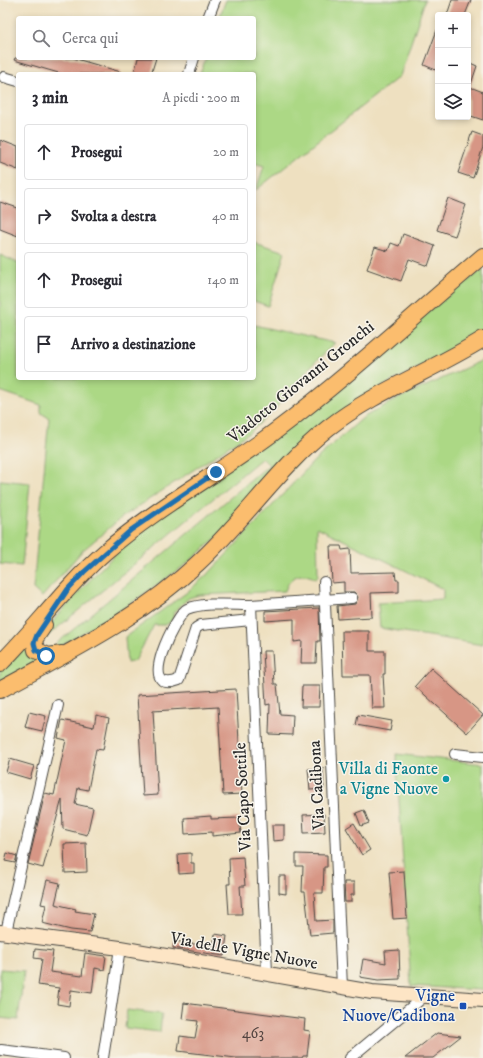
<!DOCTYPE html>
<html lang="it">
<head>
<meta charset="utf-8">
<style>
  body { margin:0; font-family:"IM FELL DW Pica",serif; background:#f2f2f3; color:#2b2b33 }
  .controls { position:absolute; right:12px; top:12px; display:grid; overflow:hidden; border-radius:4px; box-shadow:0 2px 6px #0003 }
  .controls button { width:36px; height:36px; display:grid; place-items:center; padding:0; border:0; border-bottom:1px solid #e1e1e2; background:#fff; color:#2b2b33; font:20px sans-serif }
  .stop { position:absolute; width:12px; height:12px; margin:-9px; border:3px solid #1f6fb2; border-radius:50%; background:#fff }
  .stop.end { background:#1f6fb2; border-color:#fff; box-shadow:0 1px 4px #0008 }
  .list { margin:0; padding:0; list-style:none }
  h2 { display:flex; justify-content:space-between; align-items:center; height:52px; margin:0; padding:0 16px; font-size:17px }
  h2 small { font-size:13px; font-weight:400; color:#7c7c81 }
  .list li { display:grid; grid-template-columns:26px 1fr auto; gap:12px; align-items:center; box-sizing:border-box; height:56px; margin:0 8px 8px; padding:0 8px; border:1px solid #e1e1e2; border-radius:4px }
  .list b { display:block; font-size:15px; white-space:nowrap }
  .list em { font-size:13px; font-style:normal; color:#7c7c81 }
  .icon { flex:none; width:22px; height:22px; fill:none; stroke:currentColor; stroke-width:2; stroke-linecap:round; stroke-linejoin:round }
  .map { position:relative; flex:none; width:483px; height:1058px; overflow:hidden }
  .search { position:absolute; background:#fff; box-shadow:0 2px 6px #0003; left:16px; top:16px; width:240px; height:44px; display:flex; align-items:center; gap:10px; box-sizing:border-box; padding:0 14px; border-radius:4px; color:#7c7c81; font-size:15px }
  .panel { position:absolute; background:#fff; box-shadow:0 2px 6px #0003; left:16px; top:72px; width:240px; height:308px; border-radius:4px }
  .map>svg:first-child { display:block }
  .green { fill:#acd885; stroke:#6c8258 }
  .building { fill:#d79685 }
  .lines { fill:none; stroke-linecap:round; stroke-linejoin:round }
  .street-casing { stroke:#484641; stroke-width:12 }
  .secondary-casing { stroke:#484641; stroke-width:16 }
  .primary-casing { stroke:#484641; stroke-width:18 }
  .street { stroke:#fff; stroke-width:10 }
  .secondary { stroke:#fde5c5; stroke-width:14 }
  .primary { stroke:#fbbd6e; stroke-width:16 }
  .route { stroke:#1f6fb2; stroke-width:5 }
  .culture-dot { fill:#0f9aa8; stroke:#f7f3e8; stroke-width:1.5 }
  .transit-dot { fill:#1a4fb4; stroke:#f7f3e8; stroke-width:1.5 }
  .labels { text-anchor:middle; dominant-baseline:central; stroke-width:3; stroke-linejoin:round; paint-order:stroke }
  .number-label { font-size:15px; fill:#564642 }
  .street-label { font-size:17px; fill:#2b2b2b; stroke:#f7f3e8 }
  .culture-label { font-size:17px; fill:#0d838f; stroke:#f7f3e8; text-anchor:end }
  .transit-label { font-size:17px; fill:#164399; stroke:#f7f3e8; text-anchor:end }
</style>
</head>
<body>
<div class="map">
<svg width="483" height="1058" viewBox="0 0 483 1058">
  <rect width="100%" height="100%" fill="#f7f3e8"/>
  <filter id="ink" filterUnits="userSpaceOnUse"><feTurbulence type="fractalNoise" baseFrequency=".025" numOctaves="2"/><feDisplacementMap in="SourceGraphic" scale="8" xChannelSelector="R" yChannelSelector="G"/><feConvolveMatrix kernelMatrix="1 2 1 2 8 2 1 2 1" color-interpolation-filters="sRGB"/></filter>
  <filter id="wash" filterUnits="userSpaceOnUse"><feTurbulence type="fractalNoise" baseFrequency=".012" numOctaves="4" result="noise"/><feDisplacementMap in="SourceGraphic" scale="16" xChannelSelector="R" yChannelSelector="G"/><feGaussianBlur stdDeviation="0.9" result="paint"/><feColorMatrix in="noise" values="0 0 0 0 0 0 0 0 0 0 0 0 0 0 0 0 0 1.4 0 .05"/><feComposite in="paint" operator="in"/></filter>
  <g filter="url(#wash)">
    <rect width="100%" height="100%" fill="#eee0c0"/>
    <path class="green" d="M226 0H425L400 76 256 190 264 166 254 163V74H200L206 58H254V18H219Z
      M254 242 285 252 268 306 254 301Z
      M0 255 18 263V378H254V325L335 343 311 366 273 411 249 433 121 518 82 551 42 597 33 589 49 418 41 413V405L0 391Z
      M483 269V330L471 340 381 387 223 532 185 565 118 612 64 644 53 649H50L269 465 262 458 44 639 42 634C71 600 100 568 133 537Z
      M483 360V645L380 628 378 603 443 599V589L317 527 318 576 316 579C302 571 290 575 285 591L199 595 189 598 182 604 175 612 171 622 165 625H154L135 661 127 663 125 637 186 593 211 571 315 460 364 417 395 400Z
      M0 480 30 483 22 566 0 564Z
      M24 645 31 657 40 663 0 684V670Z
      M396 754 483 764V990L411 986Z
      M0 969 24 971 18 1020 0 1018Z
      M127 1010 162 1014 160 1032 125 1028Z"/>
    <g id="blocks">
      <path class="building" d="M452 0H471L465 15H447Z
        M437 30H438V71L424 65Z
        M15 58H73L121 72 120 74H62L14 60Z
        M138 58H156L151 74H134Z
        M468 62 477 66 470 87 483 92V120L468 115Z
        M472 132 483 136V147L473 178 458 173Z
        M0 140 18 147V170L0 163Z
        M448 198 466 205 455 236 437 230Z
        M0 202 18 208V236L0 229Z
        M403 234 435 246 428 266 409 259 401 281 367 269 375 247 388 251 391 243 399 246Z
        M330 546H341L342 550 350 549 351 573 395 572 396 580H399V592L371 593 372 617 338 619 337 606 355 604 358 597 354 592H344V582L332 583Z
        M319 608 320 641H317L316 663H301L302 641 294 642V619L265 621V611Z
        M342 631H369V651H385V674H383L385 708H372L370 675H343Z
        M263 651H272L274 684H277L280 714 293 715 292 735 269 734 270 704 266 705Z
        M431 668 483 715 467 733 415 686Z
        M302 686H320L319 707H301Z
        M236 689 242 794 223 795 218 707 153 711 158 795 143 796 137 695Z
        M29 712 46 716 42 731 25 727Z
        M96 715 109 718 103 750 96 749 88 790 78 788 75 804 93 808 87 835 63 829 62 799 43 868 28 864 45 793 54 795 66 740 58 738 62 720 94 727Z
        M358 715 392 721 390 731 356 725Z
        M10 759 34 766 30 779 6 772Z
        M323 768 324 789 310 790 308 769Z
        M364 810 369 823 361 826 356 813Z
        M324 814 325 832 304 833 303 815Z
        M211 816V819L239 818 241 833 212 836V832L185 834 184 818Z
        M354 823 370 850 362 855 346 828Z
        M272 825H284V840L273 841Z
        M86 843 87 872 65 873 64 844Z
        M7 853 17 856 15 863 5 861Z
        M191 853V863H194V873L179 874 178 854Z
        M296 854 327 855V867H324L323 893H314L316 921 333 920V933L310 935 305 892H302L303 866H296Z
        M243 857 245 886H240L242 914H229L227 884H230L229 858Z
        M404 871 407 918 393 919 389 872Z
        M279 876H286V894L279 893Z
        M47 880 60 883 55 904 76 909 75 911 94 914 90 932 71 930 42 923 46 905 41 904Z
        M344 882H354V895H351V902H345Z
        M215 934 227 936 224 956 173 948 174 941 213 947Z
        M35 949 53 951 50 972 82 976 85 953 106 956 104 970 95 968 92 993 71 990 69 1006 57 1004 59 988 38 985 42 959 34 958Z
        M399 950 400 979 378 980 360 977 363 959 386 963 385 951Z
        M184 1003 305 1019 304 1030 310 1031 307 1056H303L302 1058H236L178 1051 180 1036 195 1038 198 1021 182 1019Z
        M437 1033 461 1036 433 1058H405Z"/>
    </g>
  </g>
  <g filter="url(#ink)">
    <use href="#blocks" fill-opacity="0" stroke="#484641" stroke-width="1"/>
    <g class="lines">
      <defs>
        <path id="street" d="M208 18 215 0
          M189 74 194 58
          M4 77 18 81
          M324 582 342 987
          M251 605 352 598
          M251 620 201 625 196 628 179 680C133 697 178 612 187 609 204 602 233 605 251 605L267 973
          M455 754 483 757
          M6 932 58 705
          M1 1050 64 1058
          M103 1058 120 948
          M350 1058 426 995"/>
        <path id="secondary" d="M0 932 120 948 372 992 483 1000"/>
        <path id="primary" d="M44 625 34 640 36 650 48 656 62 654
          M0 664C36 628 66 586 105 552 157 507 218 474 273 433 346 378 414 315 483 256
          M0 690C69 652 140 618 198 563 244 521 279 467 328 428 375 391 432 371 483 339"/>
      </defs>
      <use href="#street" class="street-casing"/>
      <use href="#secondary" class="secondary-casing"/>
      <use href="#primary" class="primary-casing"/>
      <use href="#street" class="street"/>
      <use href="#secondary" class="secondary"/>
      <use href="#primary" class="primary"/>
    </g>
  </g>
  <g class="lines" filter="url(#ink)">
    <path class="route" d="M46 656 36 650 34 643 37 635 68 589 84 572 131 530 216 472"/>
  </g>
  <circle class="culture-dot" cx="446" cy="779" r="4"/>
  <rect class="transit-dot" x="459" y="1002" width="8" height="8" rx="2"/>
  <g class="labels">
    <g class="number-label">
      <text x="253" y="1033">463</text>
    </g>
    <g class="street-label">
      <text transform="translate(301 382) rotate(-39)">Viadotto Giovanni Gronchi</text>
      <text transform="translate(317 785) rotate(-93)">Via Cadibona</text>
      <text transform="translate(243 797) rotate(-93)">Via Capo Sottile</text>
      <text transform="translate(244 951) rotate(10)">Via delle Vigne Nuove</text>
    </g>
    <g class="culture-label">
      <text x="438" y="769">Villa di Faonte<tspan x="438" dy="20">a Vigne Nuove</tspan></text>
    </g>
    <g class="transit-label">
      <text x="455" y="996">Vigne<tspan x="455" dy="20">Nuove/Cadibona</tspan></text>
    </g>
  </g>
</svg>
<div class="controls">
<button>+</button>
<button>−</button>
<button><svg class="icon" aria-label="layers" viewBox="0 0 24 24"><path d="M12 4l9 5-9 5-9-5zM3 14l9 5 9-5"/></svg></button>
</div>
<div class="stop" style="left:46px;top:656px"></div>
<div class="stop end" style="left:216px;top:472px"></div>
<div class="search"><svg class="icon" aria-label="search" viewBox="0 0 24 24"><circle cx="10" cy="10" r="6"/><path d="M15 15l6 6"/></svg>Cerca qui</div>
<section class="panel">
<h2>3 min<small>A piedi · 200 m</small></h2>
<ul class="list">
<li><svg class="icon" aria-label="ahead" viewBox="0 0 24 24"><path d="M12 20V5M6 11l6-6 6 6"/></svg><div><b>Prosegui</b></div><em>20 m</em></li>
<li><svg class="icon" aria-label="right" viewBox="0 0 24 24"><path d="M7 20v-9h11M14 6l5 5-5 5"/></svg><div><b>Svolta a destra</b></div><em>40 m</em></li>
<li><svg class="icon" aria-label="ahead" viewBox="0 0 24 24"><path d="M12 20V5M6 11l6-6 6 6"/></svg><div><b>Prosegui</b></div><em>140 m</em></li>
<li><svg class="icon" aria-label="arrive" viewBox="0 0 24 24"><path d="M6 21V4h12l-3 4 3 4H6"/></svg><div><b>Arrivo a destinazione</b></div></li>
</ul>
</section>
</div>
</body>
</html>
